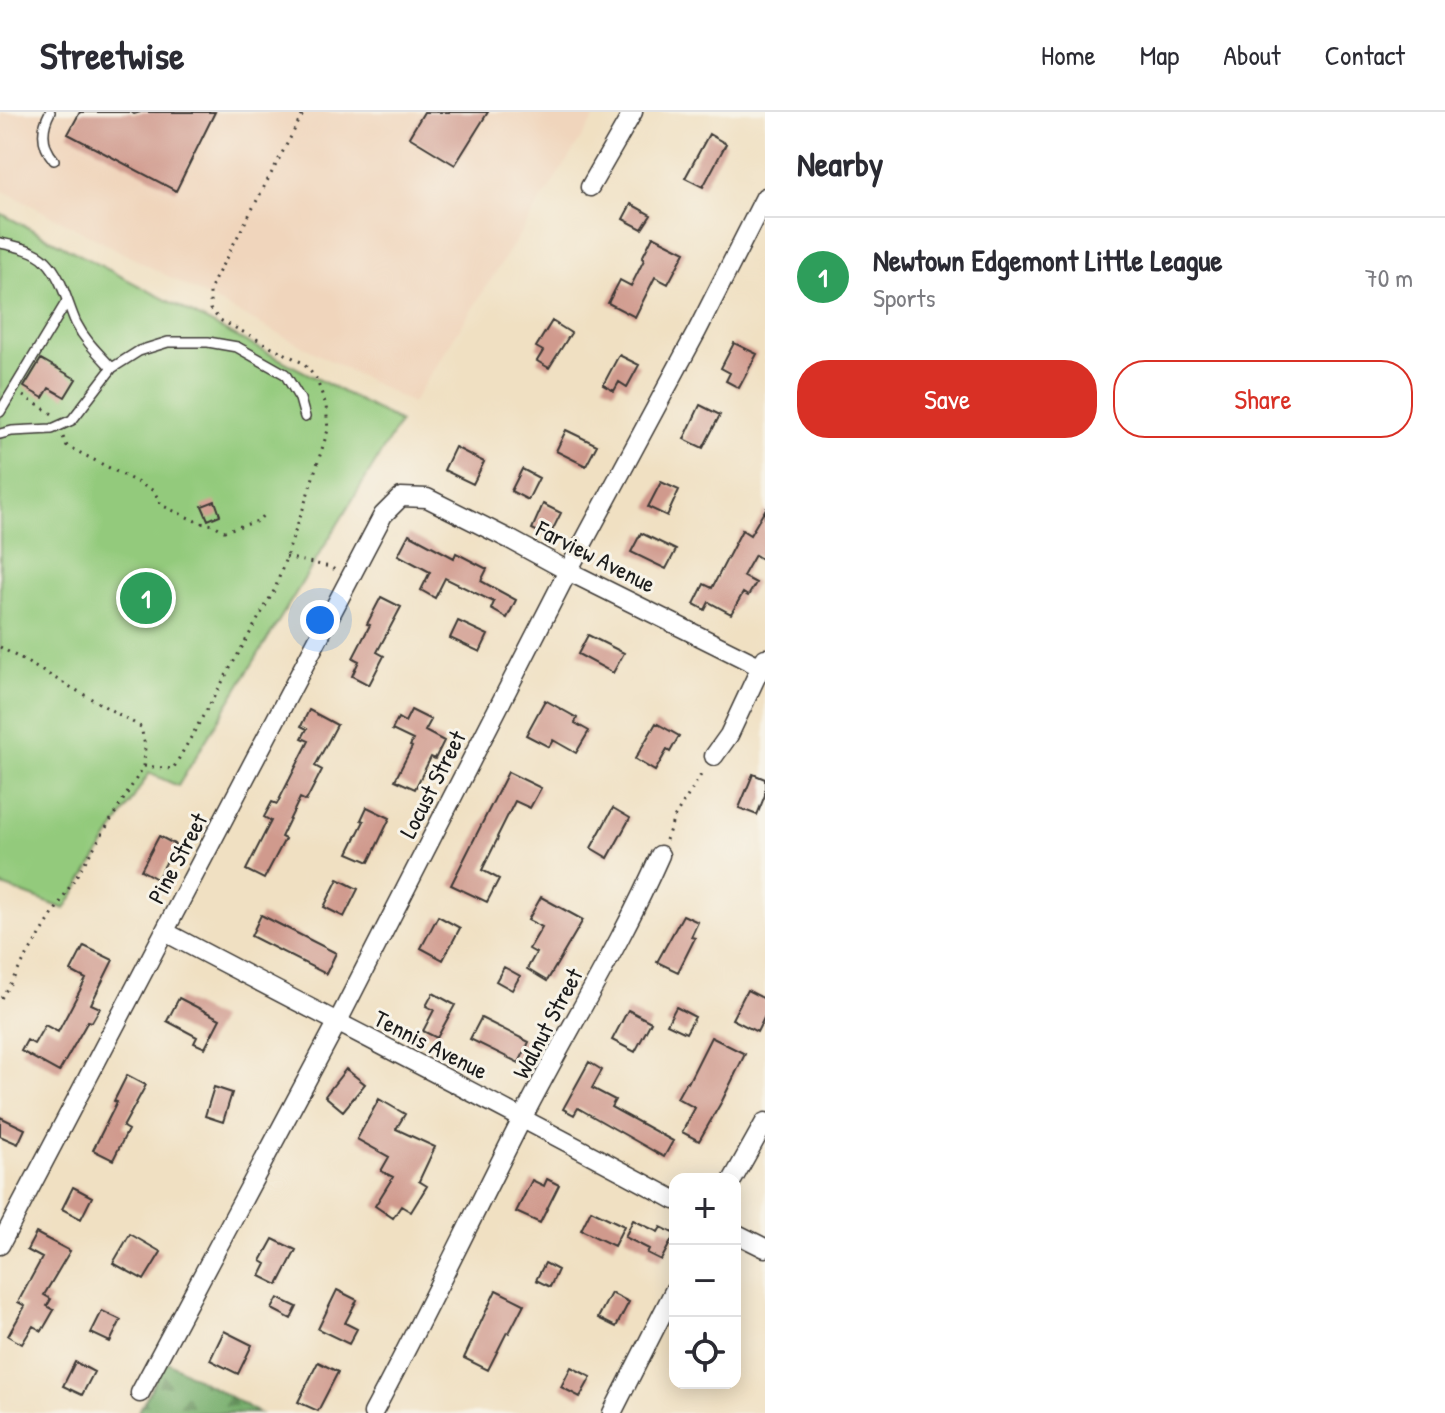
<!DOCTYPE html>
<html lang="en">
<head>
<meta charset="utf-8">
<style>
  body { margin:0; font-family:"Patrick Hand",sans-serif; background:#f7f7f7; color:#2b2b33 }
  .controls { position:absolute; right:24px; bottom:24px; display:grid; overflow:hidden; border-radius:16px; box-shadow:0 4px 20px #0003 }
  .controls button { width:72px; height:72px; display:grid; place-items:center; padding:0; border:0; border-bottom:2px solid #e1e1e2; background:#fff; color:#2b2b33; font:40px sans-serif }
  .you { position:absolute; left:320px; top:508px; width:28px; height:28px; margin:-20px; border:6px solid #fff; border-radius:50%; background:#1a73e8; box-shadow:0 0 0 12px #1a73e833 }
  .badge { display:grid; place-items:center; width:52px; height:52px; border-radius:50%; background:#d93025; color:#fff; font-size:26px; font-weight:700 }
  .pin { position:absolute; translate:-50% -50%; border:4px solid #fff; box-shadow:0 2px 8px #0006 }
  .list { margin:0; padding:0; list-style:none }
  h2 { display:flex; justify-content:space-between; align-items:center; height:104px; margin:0; padding:0 32px; font-size:34px }
  h2 small { font-size:26px; font-weight:400; color:#7c7c81 }
  .list li { display:grid; grid-template-columns:52px 1fr auto; gap:24px; align-items:center; box-sizing:border-box; height:120px; padding:0 32px; border-top:2px solid #e1e1e2 }
  .list b { display:block; font-size:30px; white-space:nowrap }
  .list p { margin:0; font-size:26px; white-space:nowrap; color:#7c7c81 }
  .list em { font-size:26px; font-style:normal; color:#7c7c81 }
  .actions { display:flex; gap:16px; padding:24px 32px }
  .actions a { flex:1; padding:18px 0; border:2px solid #d93025; border-radius:32px; text-align:center; font-size:28px; color:#d93025 }
  .actions .main { background:#d93025; color:#fff }
  .icon { flex:none; width:44px; height:44px; fill:none; stroke:currentColor; stroke-width:2; stroke-linecap:round; stroke-linejoin:round }
  .map { position:relative; flex:none; width:765px; height:1301px; overflow:hidden }
  header { display:flex; align-items:center; gap:48px; box-sizing:border-box; height:112px; padding:0 40px; background:#fff; border-bottom:2px solid #e1e1e2 }
  header strong { font-size:38px }
  nav { display:flex; gap:44px; margin-inline-start:auto; font-size:28px }
  main { display:flex }
  aside { flex:1; background:#fff }
  .map>svg:first-child { display:block }
  .built { fill:#f0d5bc }
  .forest { fill:url(#forest-firs); stroke:#496544; stroke-width:2 }
  .pitch { fill:#93ca7c; stroke:#58734c; stroke-width:2 }
  .building { fill:#d09a8d }
  .lines { fill:none; stroke-linecap:round; stroke-linejoin:round }
  .service-casing { stroke:#3c3935; stroke-width:12 }
  .minor-casing { stroke:#3c3935; stroke-width:21 }
  .path { stroke:#3c3935; stroke-width:3; stroke-dasharray:2 6; stroke-linecap:butt }
  .service { stroke:#fff; stroke-width:9 }
  .minor { stroke:#fff; stroke-width:18 }
  .labels { text-anchor:middle; dominant-baseline:central; stroke-width:6; stroke-linejoin:round; paint-order:stroke }
  .street-label { font-size:24px; fill:#1c1c1c; stroke:#f7f3e8 }
</style>
</head>
<body>
<header>
<strong>Streetwise</strong>
<nav><a>Home</a><a>Map</a><a>About</a><a>Contact</a></nav>
</header>
<main>
<div class="map">
<svg width="765" height="1301" viewBox="0 0 765 1301">
  <defs>
    <pattern id="forest-firs" width="22" height="20" patternUnits="userSpaceOnUse" patternTransform="scale(2)"><rect width="22" height="20" fill="#76ae6c"/><path d="M5 1l3.5 6h-7zM16 11l3.5 6h-7z" fill="#608d58"/></pattern>
  </defs>
  <rect width="100%" height="100%" fill="#f7f3e8"/>
  <filter id="ink" filterUnits="userSpaceOnUse"><feTurbulence type="fractalNoise" baseFrequency=".0125" numOctaves="2"/><feDisplacementMap in="SourceGraphic" scale="16" xChannelSelector="R" yChannelSelector="G"/><feConvolveMatrix kernelMatrix="1 2 1 2 8 2 1 2 1" color-interpolation-filters="sRGB"/></filter>
  <filter id="wash" filterUnits="userSpaceOnUse"><feTurbulence type="fractalNoise" baseFrequency=".006" numOctaves="4" result="noise"/><feDisplacementMap in="SourceGraphic" scale="32" xChannelSelector="R" yChannelSelector="G"/><feGaussianBlur stdDeviation="1.8" result="paint"/><feColorMatrix in="noise" values="0 0 0 0 0 0 0 0 0 0 0 0 0 0 0 0 0 1.4 0 .05"/><feComposite in="paint" operator="in"/></filter>
  <g filter="url(#wash)">
    <rect width="100%" height="100%" fill="#f0e0c2"/>
    <path class="built" d="M0 0H598L412 291 0 77Z"/>
    <path class="forest" d="M166 1249 259 1301H138Z"/>
    <path class="pitch" d="M0 101 400 310 178 674 149 661 65 797 0 773Z"/>
    <g id="blocks">
      <path class="building" d="M80 0H131L134 2 141 0H215L176 79 68 22Z
        M424 0H488L455 53 409 25Z
        M709 22 726 32 703 75 685 66Z
        M631 92 651 103 642 117 623 107Z
        M653 124 685 140 668 172 655 165 635 205 608 191 620 168 631 174 644 148 642 146Z
        M552 209 571 221 549 256 537 249 543 239 536 235Z
        M734 231 757 242 739 276 726 269 730 261 721 256Z
        M619 243 639 253 627 275 619 270 614 279 603 273Z
        M41 247 76 267 65 285 49 276 43 286 24 275Z
        M700 293 720 303 703 336 684 327Z
        M566 318 597 333 586 354 556 339Z
        M455 335 484 350 473 372 444 358Z
        M522 357 539 366 528 388 511 379Z
        M661 370 679 378 667 404 648 395Z
        M215 389 220 403 208 408 202 394Z
        M543 392 561 401 549 425 532 417Z
        M765 398V449L755 443 743 464 756 471 748 484 743 481 731 502 709 490 705 498 694 492 704 472 712 476 742 418 750 423Z
        M641 421 676 438 666 457 631 440Z
        M409 422 454 446 456 441 487 457 481 469 516 488 507 506 491 497 494 490 445 466 435 486 421 478 430 460 398 443Z
        M381 485 401 495 377 540 384 544 369 573 352 564 359 549 353 546 370 513 367 512Z
        M458 509 488 523 480 540 450 526Z
        M588 523 624 541 613 561 578 542Z
        M545 588 577 606 575 611 589 619 576 641 553 628 549 635 526 623Z
        M309 598 337 613 315 654 322 658 306 689 300 686 281 725 285 727 264 767 246 758 271 709 264 705 272 690 277 692 309 629 302 626 307 617 301 614Z
        M411 598 431 608 425 619 444 629 435 647 431 645 415 677 395 668 412 635 410 634 413 628 392 618 398 606 405 610Z
        M656 611 679 624 670 640 667 638 655 659 635 647Z
        M508 660 541 676 530 696 515 689 497 725 498 726 482 758 499 767 487 790 451 773Z
        M753 662 765 667V683L757 703 739 696Z
        M367 695 390 706 369 750 348 741 364 709 361 708Z
        M613 696 630 706 608 746 591 736Z
        M159 724 176 733 157 767 141 758Z
        M338 767 358 777 344 805 324 795Z
        M541 785 583 808 547 869 527 857 536 841 529 837 542 815 528 808Z
        M261 803 336 841 326 862 251 824Z
        M683 803 698 810 691 825 695 826 678 860 657 850Z
        M438 804 460 816 443 848 421 836Z
        M84 834 113 848 91 892 100 896 92 910 88 909 59 960 21 939 27 928 34 932 45 913 58 920 86 867 71 859Z
        M504 855 520 864 512 878 496 869Z
        M747 878 765 887V904L757 920 732 907Z
        M433 881 455 893 437 926 423 919 434 898 426 894Z
        M179 886 220 907 205 936 194 931 197 925 167 909Z
        M676 895 695 905 686 921 667 912Z
        M628 898 651 910 635 940 612 928Z
        M481 906 529 930 519 951 470 927Z
        M711 925 745 942 722 989 699 1029 682 1020 695 996 677 986 686 970 688 971Z
        M589 950 602 958 592 976 615 988 611 995 673 1029 664 1045 578 996 574 1003 563 997Z
        M346 957 365 972 343 999 325 984Z
        M127 963 146 973 123 1015 128 1018 113 1048 93 1038 117 990 114 989Z
        M214 975 232 981 223 1010 205 1004Z
        M379 987 405 1002 396 1017 435 1035 419 1069 427 1074 411 1100 401 1094 393 1106 375 1094 393 1065 381 1059 389 1045 357 1027Z
        M0 1005 25 1017 18 1032 0 1024Z
        M547 1067 559 1073 540 1111 516 1100 532 1068 544 1074Z
        M73 1075 92 1085 81 1107 62 1097Z
        M591 1098 624 1114 614 1134 581 1118Z
        M633 1108 658 1120 661 1115 675 1122 661 1148 647 1141 649 1137 625 1125Z
        M36 1121 70 1139 44 1183 51 1187 47 1194 54 1198 42 1219 33 1214 22 1232 8 1224 25 1194 18 1190 42 1146 27 1138Z
        M130 1122 161 1140 144 1168 113 1151Z
        M273 1127 296 1138 278 1173 260 1164 266 1152 261 1149Z
        M545 1151 558 1158 550 1175 536 1168Z
        M337 1178 357 1188 345 1211 357 1217 349 1232 318 1217Z
        M496 1178 524 1192 509 1221 507 1220 488 1258 464 1246Z
        M611 1181 629 1190 616 1215 598 1206Z
        M278 1186 297 1195 291 1207 272 1197Z
        M102 1199 121 1208 110 1230 91 1221Z
        M224 1219 252 1233 238 1262 210 1248Z
        M75 1250 94 1260 82 1283 63 1274Z
        M318 1250 338 1260 318 1299 298 1290Z
        M571 1255 591 1265 580 1285 561 1275Z"/>
    </g>
  </g>
  <g filter="url(#ink)">
    <use href="#blocks" fill-opacity="0" stroke="#3c3935" stroke-width="2"/>
    <g class="lines">
      <defs>
        <path id="service" d="M50 0C41 17 41 33 54 48
          M0 131C15 134 36 138 46 149 62 165 67 191 76 211 85 229 99 242 112 256
          M0 300 67 189
          M0 322 12 319 52 317 72 308 112 256 139 239 168 230H208L237 235 285 262 300 287 305 305"/>
        <path id="minor" d="M590 75 633 0
          M714 644 729 623 765 546
          M165 820C335 910 506 996 675 1088
          M733 1067 765 1010
          M735 1121 765 1136
          M0 1133 383 403 401 385 427 386 511 428 568 459 765 557
          M140 1281 337 911 568 459 697 219 765 85
          M373 1301C425 1204 472 1105 522 1007 567 919 620 834 660 743
          M612 1301 675 1177"/>
      </defs>
      <use href="#service" class="service-casing"/>
      <use href="#minor" class="minor-casing"/>
      <path class="path" d="M23 284 54 303
        M63 325 67 334 154 379 161 393 200 411 214 413 224 419 258 409 266 400
        M286 445 330 455 337 459
        M0 535 141 615 145 634 144 654 0 888
        M144 654 173 657 275 477 302 400 328 318 326 293 316 266 303 251 220 208 210 197V179L215 167 304 0
        M666 728 674 706 704 658"/>
      <use href="#service" class="service"/>
      <use href="#minor" class="minor"/>
    </g>
  </g>
  <g class="labels">
    <g class="street-label">
      <text transform="translate(596 444) rotate(27)">Farview Avenue</text>
      <text transform="translate(432 672) rotate(-63)">Locust Street</text>
      <text transform="translate(177 746) rotate(-62)">Pine Street</text>
      <text transform="translate(547 911) rotate(-62)">Walnut Street</text>
      <text transform="translate(431 932) rotate(27)">Tennis Avenue</text>
    </g>
  </g>
</svg>
<div class="controls">
<button>+</button>
<button>−</button>
<button><svg class="icon" aria-label="locate" viewBox="0 0 24 24"><circle cx="12" cy="12" r="6"/><path d="M12 2v4M12 18v4M2 12h4M18 12h4"/></svg></button>
</div>
<div class="you"></div>
<div class="pin badge" style="left:146px;top:486px;background:#2e9e5b">1</div>
</div>
<aside>
<h2>Nearby<small></small></h2>
<ul class="list">
<li><span class="badge" style="background:#2e9e5b">1</span><div><b>Newtown Edgemont Little League</b><p>Sports</p></div><em>70 m</em></li>
</ul>
<div class="actions"><a class="main">Save</a><a>Share</a></div>
</aside>
</main>
</body>
</html>
